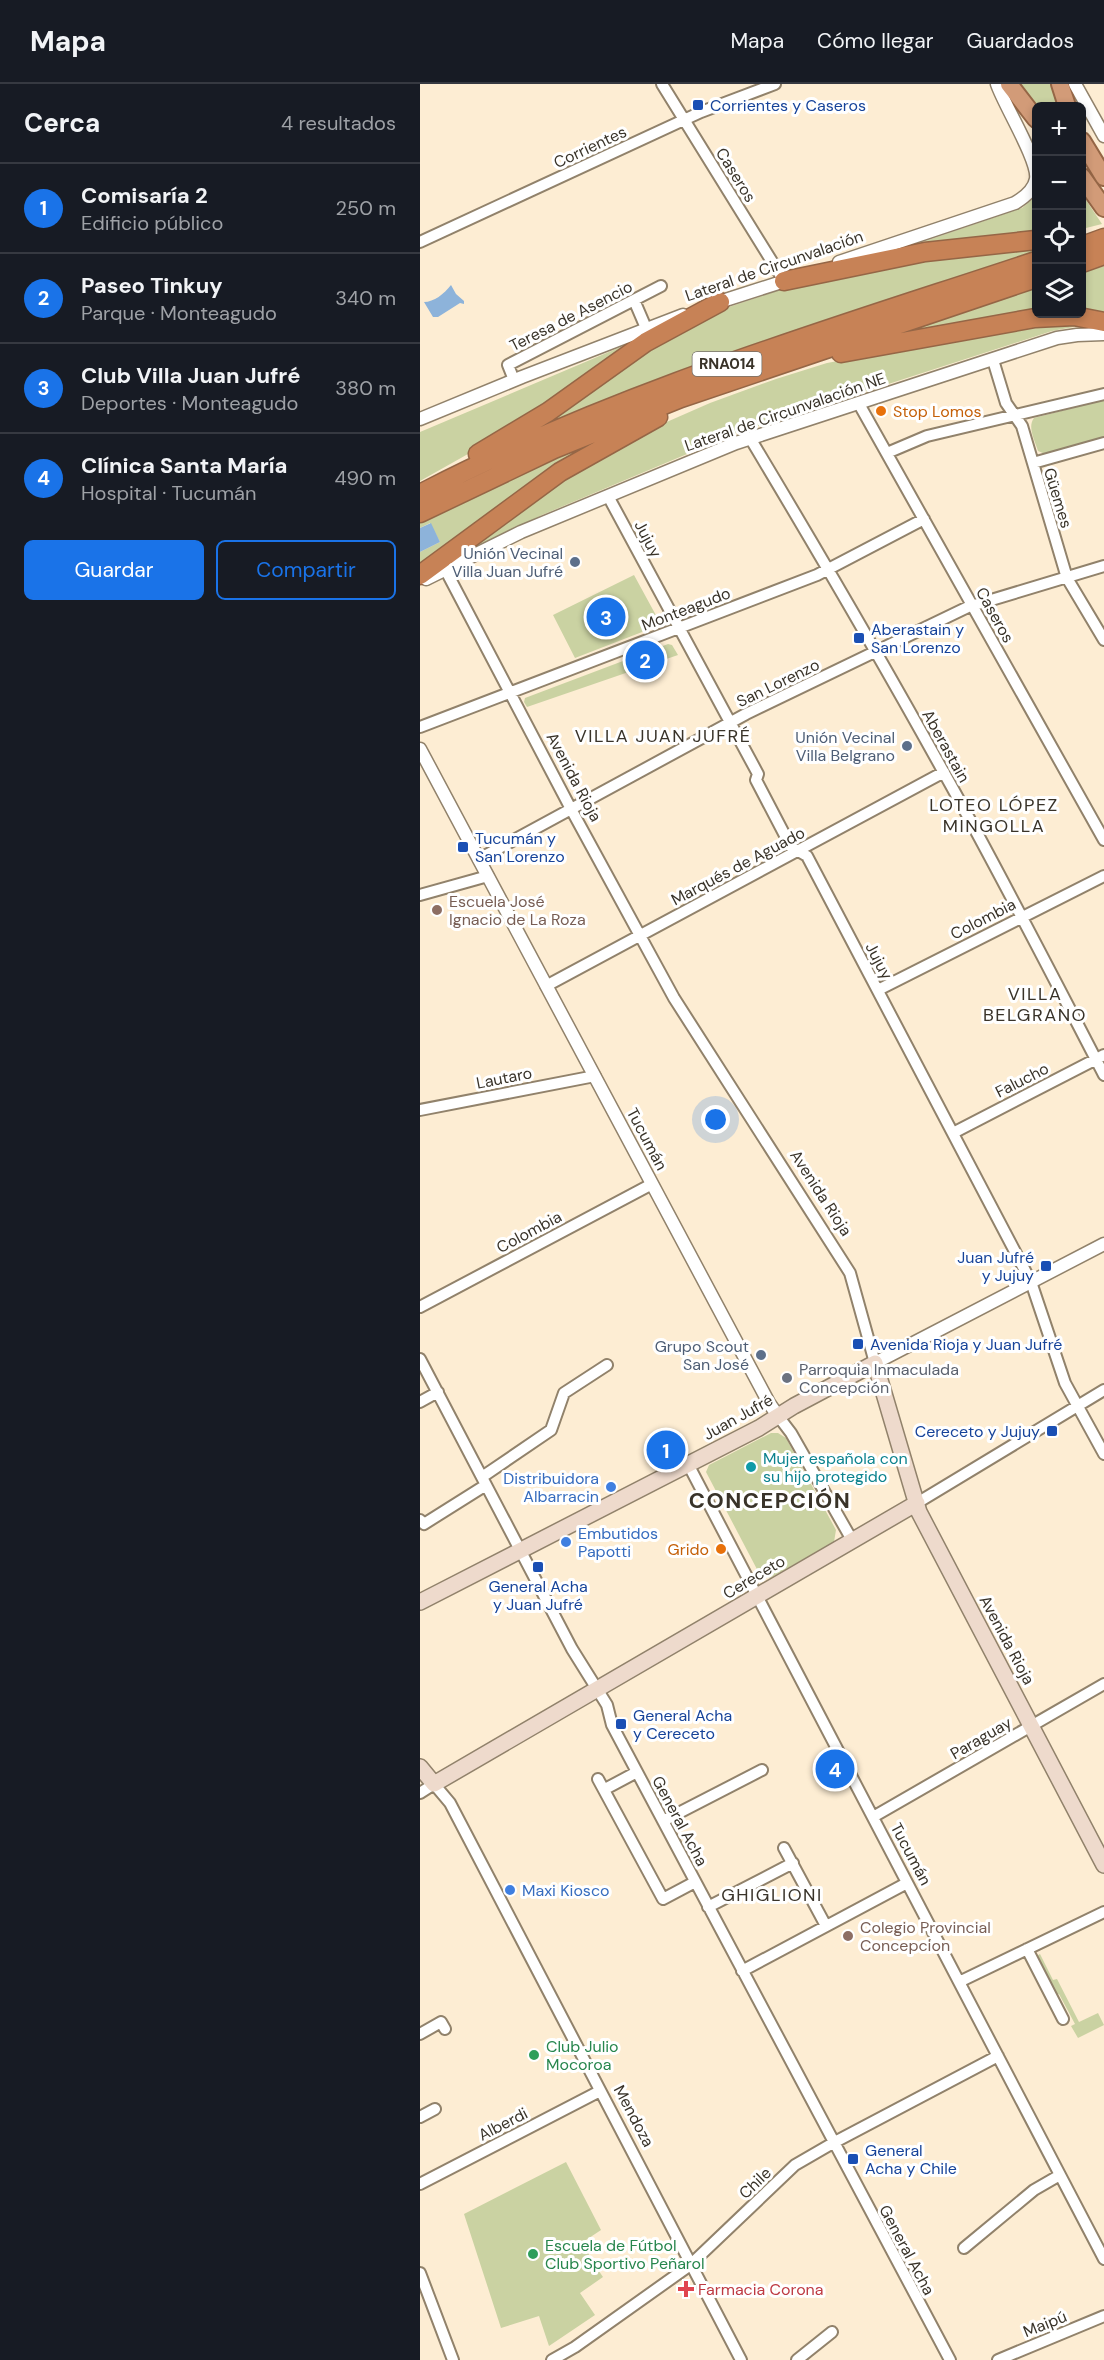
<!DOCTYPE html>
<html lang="es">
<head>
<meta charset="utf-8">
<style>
  body { margin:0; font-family:"DM Sans",sans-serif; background:#20242c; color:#f1f3f6 }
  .controls { position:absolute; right:18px; top:18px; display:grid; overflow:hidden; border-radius:9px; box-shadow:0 3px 9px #0003 }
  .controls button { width:54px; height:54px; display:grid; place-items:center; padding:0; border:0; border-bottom:2px solid #363941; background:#171b24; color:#f1f3f6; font:30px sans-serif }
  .you { position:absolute; left:296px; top:1036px; width:21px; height:21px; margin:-15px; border:4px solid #fff; border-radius:50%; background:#1a73e8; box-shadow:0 0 0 9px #1a73e833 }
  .badge { display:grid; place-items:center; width:39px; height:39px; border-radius:50%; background:#1a73e8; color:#fff; font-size:20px; font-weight:700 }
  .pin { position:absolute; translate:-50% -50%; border:3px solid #fff; box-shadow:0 2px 6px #0006 }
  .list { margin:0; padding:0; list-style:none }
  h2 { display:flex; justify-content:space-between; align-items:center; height:78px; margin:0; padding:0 24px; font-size:26px }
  h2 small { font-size:20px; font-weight:400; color:#9ea1a6 }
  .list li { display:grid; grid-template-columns:39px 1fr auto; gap:18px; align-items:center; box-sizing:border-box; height:90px; padding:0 24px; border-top:2px solid #363941 }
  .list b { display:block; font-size:22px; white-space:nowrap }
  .list p { margin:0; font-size:20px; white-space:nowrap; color:#9ea1a6 }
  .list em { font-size:20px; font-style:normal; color:#9ea1a6 }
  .actions { display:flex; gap:12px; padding:18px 24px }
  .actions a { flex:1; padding:14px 0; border:2px solid #1a73e8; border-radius:9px; text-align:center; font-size:21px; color:#1a73e8 }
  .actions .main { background:#1a73e8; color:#fff }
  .icon { flex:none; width:33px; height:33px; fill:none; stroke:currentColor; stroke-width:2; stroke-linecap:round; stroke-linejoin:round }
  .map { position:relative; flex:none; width:684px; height:2276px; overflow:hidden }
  header { display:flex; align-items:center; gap:36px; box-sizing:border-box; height:84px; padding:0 30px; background:#171b24; border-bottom:2px solid #363941 }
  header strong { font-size:28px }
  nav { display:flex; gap:33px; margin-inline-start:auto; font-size:21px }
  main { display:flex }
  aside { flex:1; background:#171b24 }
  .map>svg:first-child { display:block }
  .green { fill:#cad2a2 }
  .water { fill:#8db3da }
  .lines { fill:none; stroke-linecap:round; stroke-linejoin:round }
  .minor-casing { stroke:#91826b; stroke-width:14 }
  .tertiary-casing { stroke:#91826b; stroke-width:15 }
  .secondary-casing { stroke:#91826b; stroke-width:18 }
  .trunk-casing { stroke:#956646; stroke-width:20 }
  .motorway-casing { stroke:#956646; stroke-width:21 }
  .minor { stroke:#fff; stroke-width:10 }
  .tertiary { stroke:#fff; stroke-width:12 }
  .secondary { stroke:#eedacc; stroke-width:15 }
  .trunk { stroke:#d29b78; stroke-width:16 }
  .motorway { stroke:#c78256; stroke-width:18 }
  .transit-dot { fill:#1a4fb4; stroke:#fff; stroke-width:2 }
  .food-dot { fill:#e8710a; stroke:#fff; stroke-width:2 }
  .service-dot { fill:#5c6f8a; stroke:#fff; stroke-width:2 }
  .education-dot { fill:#8d6e63; stroke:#fff; stroke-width:2 }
  .worship-dot { fill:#6b7280; stroke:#fff; stroke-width:2 }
  .culture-dot { fill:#0f9aa8; stroke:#fff; stroke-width:2 }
  .shop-dot { fill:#3f7fe0; stroke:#fff; stroke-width:2 }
  .leisure-dot { fill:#2e9e5b; stroke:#fff; stroke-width:2 }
  .health-dot { fill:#e0444e; stroke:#fff; stroke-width:2 }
  .labels { text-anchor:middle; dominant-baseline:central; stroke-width:6; stroke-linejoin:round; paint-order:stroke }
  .shield { fill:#fff; stroke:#747069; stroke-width:1.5 }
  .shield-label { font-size:15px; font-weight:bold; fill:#393329 }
  .transit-label { font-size:16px; fill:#164399; stroke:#fff; text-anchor:start }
  .street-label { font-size:16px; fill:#393329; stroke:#fff }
  .food-label { font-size:16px; fill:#c56008; stroke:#fff; text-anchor:start }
  .service-label { font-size:16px; fill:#4e5e75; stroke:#fff; text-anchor:end }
  .education-label { font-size:16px; fill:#785e54; stroke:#fff; text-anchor:start }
  .worship-label { font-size:16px; fill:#5b616d; stroke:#fff; text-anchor:start }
  .culture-label { font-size:16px; fill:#0d838f; stroke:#fff; text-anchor:start }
  .shop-label { font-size:16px; fill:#366cbe; stroke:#fff; text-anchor:start }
  .leisure-label { font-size:16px; fill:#27864d; stroke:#fff; text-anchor:start }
  .health-label { font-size:16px; fill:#be3a42; stroke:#fff; text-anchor:start }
  .neighbourhood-label { font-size:18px; letter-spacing:1.5px; fill:#393329; stroke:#fff }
  .district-label { font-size:22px; font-weight:bold; letter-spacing:1.5px; fill:#393329; stroke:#fff }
</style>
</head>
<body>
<header>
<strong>Mapa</strong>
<nav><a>Mapa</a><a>Cómo llegar</a><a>Guardados</a></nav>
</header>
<main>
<aside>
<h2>Cerca<small>4 resultados</small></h2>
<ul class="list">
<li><span class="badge">1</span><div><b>Comisaría 2</b><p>Edificio público</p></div><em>250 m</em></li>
<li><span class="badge">2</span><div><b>Paseo Tinkuy</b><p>Parque · Monteagudo</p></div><em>340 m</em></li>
<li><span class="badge">3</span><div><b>Club Villa Juan Jufré</b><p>Deportes · Monteagudo</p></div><em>380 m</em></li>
<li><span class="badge">4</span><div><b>Clínica Santa María</b><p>Hospital · Tucumán</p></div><em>490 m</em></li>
</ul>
<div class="actions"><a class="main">Guardar</a><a>Compartir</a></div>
</aside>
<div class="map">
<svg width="684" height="2276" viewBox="0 0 684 2276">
  <rect width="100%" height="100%" fill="#fdedd3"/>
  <path class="green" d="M598 0H631L637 22H617Z
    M662 110 682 140 662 145Z
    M616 112V151L453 175 602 124Z
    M616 161V168L609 170 82 360 210 273 303 225 378 200 490 175Z
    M684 182V234L662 229V189Z
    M616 203V230L470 254Z
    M622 240 664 241 632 247 317 349 122 431 42 471 127 405 217 351 290 319 356 295 407 279Z
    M229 251 64 361 0 397V348Z
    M684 316V353L625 370 618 367C615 357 607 343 614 334Z
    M212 342 0 487V468L20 458 10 439 0 444V439L81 399Z
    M214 491 238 535 235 543 155 574 133 531Z
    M248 560 252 561 258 571 107 623 104 618 105 614Z
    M351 1349H358L366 1354 416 1446 414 1458 350 1494 340 1491 286 1388 289 1381Z
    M620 1870 633 1896 637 1895 659 1938 678 1929 684 1941 658 1954 651 1942 655 1940 639 1910 635 1912 615 1873Z
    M146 2078 181 2146 163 2158 172 2177 183 2193 160 2209 175 2231 129 2262 119 2232 81 2244 44 2130Z"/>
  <path class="water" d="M31 201 36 210 44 217V220L40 219 18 233H13L4 218C14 218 24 210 31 201Z
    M11 439 20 458 0 468V444Z"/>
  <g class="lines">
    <defs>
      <path id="minor" d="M242 0 364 197
        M0 158 281 28 355 0
        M214 216 226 244
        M573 276 586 319 602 342 647 494 684 556
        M94 296 88 281 241 202
        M439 320 684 756
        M330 354C396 464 461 575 523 687 579 787 631 889 684 991
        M467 369 507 352 684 310
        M613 379 684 359
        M188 412 338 690 336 696 371 763 387 772 611 1198 645 1299 684 1370
        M25 485 151 725 254 914 430 1189 455 1279
        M0 643 397 491 504 435
        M59 775 326 630 548 523 684 482
        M0 811 68 792
        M126 902 524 688
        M458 906 684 792
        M0 1026 175 992
        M533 1049 684 971
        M0 1223 232 1100
        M0 1275 152 1565 187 1621 192 1641 530 2276
        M0 1318 18 1308
        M358 1332 371 1349 432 1456
        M268 1380 684 2175
        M62 1393 131 1346 144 1309 187 1281
        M497 1419 684 1306
        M0 1436 4 1440 66 1401
        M178 1695 243 1815 275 1798
        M185 1705 217 1688
        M0 1709 14 1700 30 1719 321 2276
        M453 1733 684 1600
        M243 1737 342 1686
        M364 1764 406 1842
        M288 1823 373 1779
        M607 1865 643 1935
        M322 1887 487 1799
        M539 1898 684 1828
        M0 1950 21 1938 25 1945
        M0 2033 15 2025
        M0 2100 180 2007
        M544 2164 614 2106 640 2091
        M0 2189 33 2276
        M132 2276 155 2263 269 2182 375 2081 413 2059 578 1972
        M377 2276 412 2248
        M578 2276 684 2232"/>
      <path id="tertiary" d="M655 0 684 52
        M419 178 595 119C605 113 614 106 616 95 619 77 584 21 577 0
        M293 220 371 195
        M0 335 102 293 263 231
        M6 495 101 448 316 359 637 254 657 251 684 250
        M0 665 349 1319 358 1332
        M455 1279 684 1160"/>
      <path id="secondary" d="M0 1518 339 1344 374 1322 455 1279 499 1428 684 1781
        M0 1683 14 1700 497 1419"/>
      <path id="trunk" d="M589 0 616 35
        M640 0 647 22
        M662 57 684 93
        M662 93 684 124"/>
      <path id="motorway" d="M662 162 684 154
        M662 179 684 171
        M364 197 505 168 616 156
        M421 269 615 234 654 232 684 238
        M58 370 128 328 226 258 300 218
        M0 410C196 308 408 246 616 177
        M0 429 134 365 261 314 616 194
        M0 491 140 388 238 333"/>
    </defs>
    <use href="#minor" class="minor-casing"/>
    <use href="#tertiary" class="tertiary-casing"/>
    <use href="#secondary" class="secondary-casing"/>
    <use href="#trunk" class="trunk-casing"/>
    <use href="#motorway" class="motorway-casing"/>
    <use href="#minor" class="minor"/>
    <use href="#tertiary" class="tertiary"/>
    <use href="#secondary" class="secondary"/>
    <use href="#trunk" class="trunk"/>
    <use href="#motorway" class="motorway"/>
  </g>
  <g class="transit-dot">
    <rect x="272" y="15" width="12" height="12" rx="3"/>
    <rect x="433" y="548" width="12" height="12" rx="3"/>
    <rect x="37" y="757" width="12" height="12" rx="3"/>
    <rect x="620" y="1176" width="12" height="12" rx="3"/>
    <rect x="432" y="1254" width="12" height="12" rx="3"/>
    <rect x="626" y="1341" width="12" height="12" rx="3"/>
    <rect x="112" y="1477" width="12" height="12" rx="3"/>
    <rect x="195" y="1634" width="12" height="12" rx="3"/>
    <rect x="427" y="2069" width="12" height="12" rx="3"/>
  </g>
  <g class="food-dot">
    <circle cx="461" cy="327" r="6"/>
    <circle cx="301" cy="1465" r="6"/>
  </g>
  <g class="service-dot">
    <circle cx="155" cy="478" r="6"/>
    <circle cx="487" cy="662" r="6"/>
    <circle cx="341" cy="1271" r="6"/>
  </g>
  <g class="education-dot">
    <circle cx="17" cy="826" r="6"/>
    <circle cx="428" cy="1852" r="6"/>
  </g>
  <circle class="worship-dot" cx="367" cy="1294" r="6"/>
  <circle class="culture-dot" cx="331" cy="1383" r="6"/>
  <g class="shop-dot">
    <circle cx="191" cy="1403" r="6"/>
    <circle cx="146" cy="1458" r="6"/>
    <circle cx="90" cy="1806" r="6"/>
  </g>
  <g class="leisure-dot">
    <circle cx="114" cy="1971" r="6"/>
    <circle cx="113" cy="2170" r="6"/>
  </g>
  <path class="health-dot" d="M263 2196h6v6h6v6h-6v6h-6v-6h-6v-6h6z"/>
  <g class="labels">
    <rect class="shield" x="272.5" y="268" width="69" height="24" rx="4.5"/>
    <g class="shield-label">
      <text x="307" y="280">RNA014</text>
    </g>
    <g class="transit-label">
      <text x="290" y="21">Corrientes y Caseros</text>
      <text x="451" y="545">Aberastain y<tspan x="451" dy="18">San Lorenzo</tspan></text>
      <text x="55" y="754">Tucumán y<tspan x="55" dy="18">San Lorenzo</tspan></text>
      <text x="614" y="1173" text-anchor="end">Juan Jufré<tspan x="614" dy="18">y Jujuy</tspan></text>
      <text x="450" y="1260">Avenida Rioja y Juan Jufré</text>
      <text x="620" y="1347" text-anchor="end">Cereceto y Jujuy</text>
      <text x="118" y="1502" text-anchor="middle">General Acha<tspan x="118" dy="18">y Juan Jufré</tspan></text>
      <text x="213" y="1631">General Acha<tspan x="213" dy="18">y Cereceto</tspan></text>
      <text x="445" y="2066">General<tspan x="445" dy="18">Acha y Chile</tspan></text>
    </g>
    <g class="street-label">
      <text transform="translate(170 63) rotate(-25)">Corrientes</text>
      <text transform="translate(316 91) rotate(58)">Caseros</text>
      <text transform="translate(354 182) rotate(-19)">Lateral de Circunvalación</text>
      <text transform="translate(151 232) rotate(-27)">Teresa de Asencio</text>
      <text transform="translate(365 328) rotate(-19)">Lateral de Circunvalación NE</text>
      <text transform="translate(638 414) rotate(73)">Güemes</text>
      <text transform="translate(228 455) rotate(62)">Jujuy</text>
      <text transform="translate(266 525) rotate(-21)">Monteagudo</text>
      <text transform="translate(575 531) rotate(61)">Caseros</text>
      <text transform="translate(358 599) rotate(-26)">San Lorenzo</text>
      <text transform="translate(526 662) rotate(61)">Aberastain</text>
      <text transform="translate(154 693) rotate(62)">Avenida Rioja</text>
      <text transform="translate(318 782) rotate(-28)">Marqués de Aguado</text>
      <text transform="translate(563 835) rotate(-27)">Colombia</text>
      <text transform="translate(459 877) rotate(62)">Jujuy</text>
      <text transform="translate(84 994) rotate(-11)">Lautaro</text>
      <text transform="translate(602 996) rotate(-27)">Falucho</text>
      <text transform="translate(227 1055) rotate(62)">Tucumán</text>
      <text transform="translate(401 1109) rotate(57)">Avenida Rioja</text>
      <text transform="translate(109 1148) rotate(-28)">Colombia</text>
      <text transform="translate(318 1333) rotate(-29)">Juan Jufré</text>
      <text transform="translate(334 1493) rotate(-31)">Cereceto</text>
      <text transform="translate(587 1556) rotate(62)">Avenida Rioja</text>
      <text transform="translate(561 1654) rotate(-30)">Paraguay</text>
      <text transform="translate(260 1737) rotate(62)">General Acha</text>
      <text transform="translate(491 1770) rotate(62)">Tucumán</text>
      <text transform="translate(214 2032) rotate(62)">Mendoza</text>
      <text transform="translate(83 2040) rotate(-27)">Alberdi</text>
      <text transform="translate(335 2099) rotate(-44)">Chile</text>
      <text transform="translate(487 2166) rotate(62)">General Acha</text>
      <text transform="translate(625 2240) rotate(-22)">Maipú</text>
    </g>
    <g class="food-label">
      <text x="473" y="327">Stop Lomos</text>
      <text x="289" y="1465" text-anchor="end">Grido</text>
    </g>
    <g class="service-label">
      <text x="143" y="469">Unión Vecinal<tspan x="143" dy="18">Villa Juan Jufré</tspan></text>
      <text x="475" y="653">Unión Vecinal<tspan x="475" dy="18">Villa Belgrano</tspan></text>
      <text x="329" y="1262">Grupo Scout<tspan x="329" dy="18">San José</tspan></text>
    </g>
    <g class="education-label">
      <text x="29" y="817">Escuela José<tspan x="29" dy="18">Ignacio de La Roza</tspan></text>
      <text x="440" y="1843">Colegio Provincial<tspan x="440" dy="18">Concepcion</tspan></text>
    </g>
    <g class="worship-label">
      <text x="379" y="1285">Parroquia Inmaculada<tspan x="379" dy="18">Concepción</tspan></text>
    </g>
    <g class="culture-label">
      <text x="343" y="1374">Mujer española con<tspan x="343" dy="18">su hijo protegido</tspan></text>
    </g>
    <g class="shop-label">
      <text x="179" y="1394" text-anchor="end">Distribuidora<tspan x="179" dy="18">Albarracin</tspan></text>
      <text x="158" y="1449">Embutidos<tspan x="158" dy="18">Papotti</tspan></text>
      <text x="102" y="1806">Maxi Kiosco</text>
    </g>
    <g class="leisure-label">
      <text x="126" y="1962">Club Julio<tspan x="126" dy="18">Mocoroa</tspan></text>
      <text x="125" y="2161">Escuela de Fútbol<tspan x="125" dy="18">Club Sportivo Peñarol</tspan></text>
    </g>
    <g class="health-label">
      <text x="278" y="2205">Farmacia Corona</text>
    </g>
    <g class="neighbourhood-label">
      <text x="243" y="652">VILLA JUAN JUFRÉ</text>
      <text x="574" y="721">LOTEO LÓPEZ<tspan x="574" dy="21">MINGOLLA</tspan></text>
      <text x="615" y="910">VILLA<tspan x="615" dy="21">BELGRANO</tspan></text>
      <text x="352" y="1811">GHIGLIONI</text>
    </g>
    <g class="district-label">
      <text x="350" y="1416">CONCEPCIÓN</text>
    </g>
  </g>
</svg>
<div class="controls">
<button>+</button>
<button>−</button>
<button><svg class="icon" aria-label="locate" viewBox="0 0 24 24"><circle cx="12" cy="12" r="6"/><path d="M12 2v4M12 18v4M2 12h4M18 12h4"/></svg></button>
<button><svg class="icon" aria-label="layers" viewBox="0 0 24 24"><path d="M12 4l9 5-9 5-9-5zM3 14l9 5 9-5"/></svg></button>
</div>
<div class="you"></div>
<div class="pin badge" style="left:246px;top:1366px">1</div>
<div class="pin badge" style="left:225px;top:576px">2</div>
<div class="pin badge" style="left:186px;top:533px">3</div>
<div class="pin badge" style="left:415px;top:1685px">4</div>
</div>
</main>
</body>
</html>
